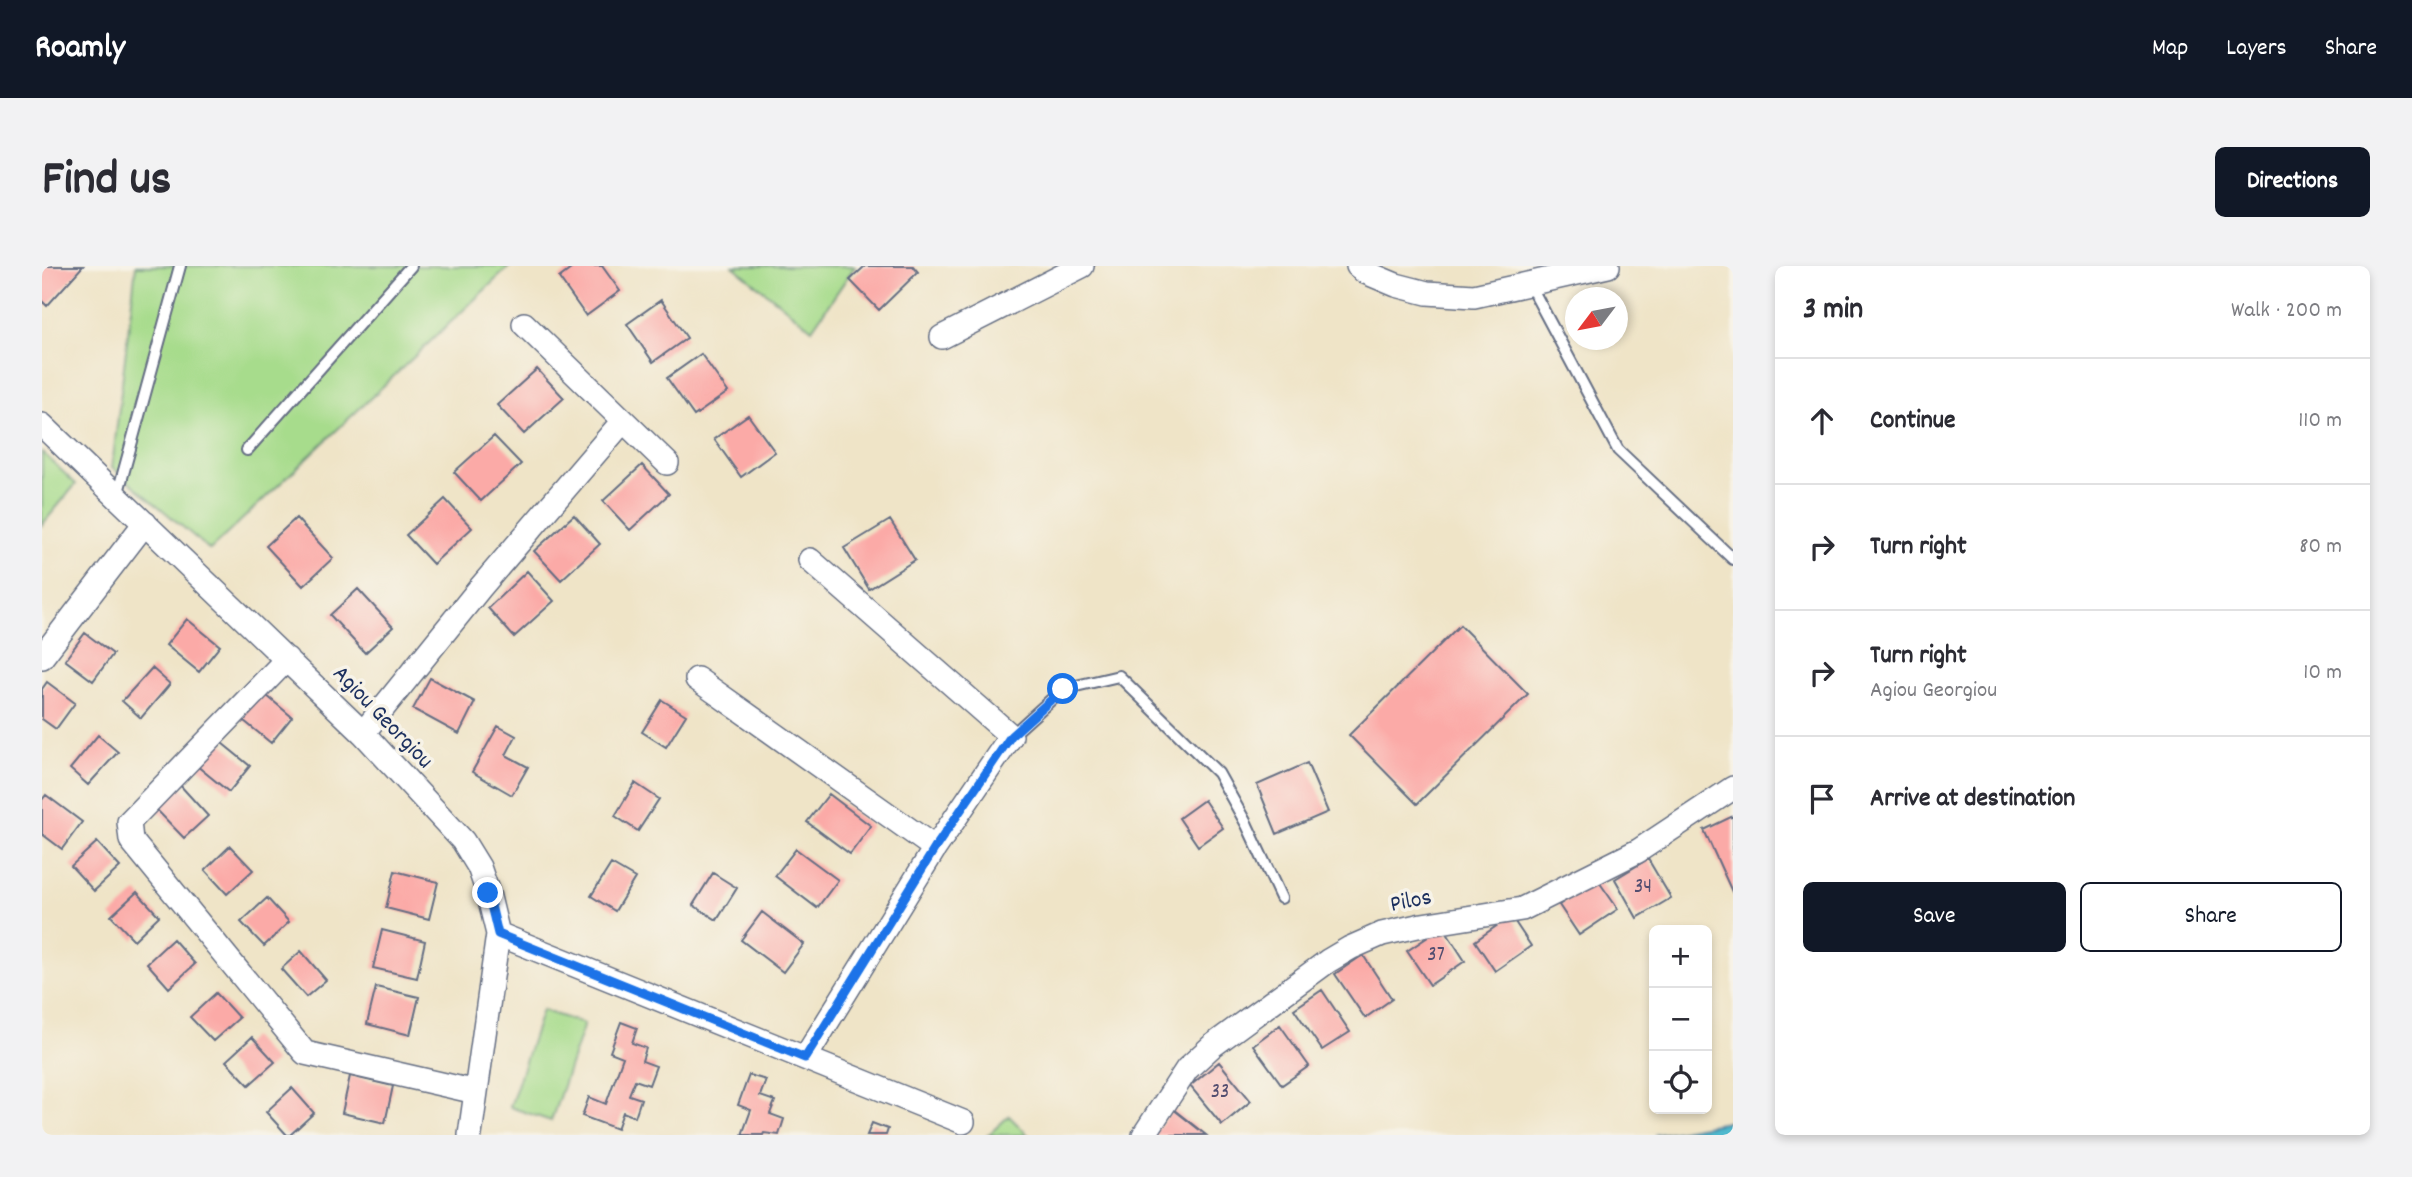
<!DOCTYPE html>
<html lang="en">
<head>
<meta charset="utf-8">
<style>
  body { margin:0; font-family:Dekko,sans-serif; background:#f2f2f3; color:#2b2b33 }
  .controls { position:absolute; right:21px; bottom:21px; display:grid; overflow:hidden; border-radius:10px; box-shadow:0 4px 10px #0003 }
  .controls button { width:63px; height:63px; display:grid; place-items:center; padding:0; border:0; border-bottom:2px solid #e1e1e2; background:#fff; color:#2b2b33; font:35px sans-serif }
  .compass { position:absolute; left:1523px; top:21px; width:63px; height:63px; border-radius:50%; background:#fff; box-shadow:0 4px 10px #0003; rotate:238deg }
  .stop { position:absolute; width:21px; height:21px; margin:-16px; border:5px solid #1a73e8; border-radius:50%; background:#fff }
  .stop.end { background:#1a73e8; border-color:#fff; box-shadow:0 2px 7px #0008 }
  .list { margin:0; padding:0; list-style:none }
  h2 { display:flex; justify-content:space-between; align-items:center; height:91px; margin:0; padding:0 28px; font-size:30px }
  h2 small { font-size:23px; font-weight:400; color:#7c7c81 }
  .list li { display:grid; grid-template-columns:46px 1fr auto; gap:21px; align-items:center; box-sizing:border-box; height:126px; padding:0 28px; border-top:2px solid #e1e1e2 }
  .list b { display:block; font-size:26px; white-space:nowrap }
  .list p { margin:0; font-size:23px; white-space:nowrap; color:#7c7c81 }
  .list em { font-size:23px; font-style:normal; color:#7c7c81 }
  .actions { display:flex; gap:14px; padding:21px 28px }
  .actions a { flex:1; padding:16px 0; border:2px solid #111827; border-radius:10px; text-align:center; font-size:24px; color:#111827 }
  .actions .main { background:#111827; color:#fff }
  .icon { flex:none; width:38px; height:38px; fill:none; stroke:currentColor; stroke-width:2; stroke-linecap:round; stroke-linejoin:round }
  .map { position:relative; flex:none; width:1691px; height:869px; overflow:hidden; border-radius:10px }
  header { display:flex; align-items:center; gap:42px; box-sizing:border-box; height:98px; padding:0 35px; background:#111827; color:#fff }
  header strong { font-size:33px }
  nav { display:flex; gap:38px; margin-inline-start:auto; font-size:24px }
  .intro { display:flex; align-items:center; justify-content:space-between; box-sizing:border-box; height:168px; padding:0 42px }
  h1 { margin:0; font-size:49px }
  .button { padding:18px 32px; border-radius:10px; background:#111827; color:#fff; font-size:24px; font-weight:700 }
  main { display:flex; gap:42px; padding:0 42px }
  aside { flex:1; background:#fff; border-radius:10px; box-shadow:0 4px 10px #0003 }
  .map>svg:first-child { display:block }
  .green { fill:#a7dc8c; stroke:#618675; stroke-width:2 }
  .water { fill:#50b9ce; stroke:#367496; stroke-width:2 }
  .building { fill:#fbaaa7 }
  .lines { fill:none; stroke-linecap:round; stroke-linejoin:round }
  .lane-casing { stroke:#656e83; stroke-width:14 }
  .street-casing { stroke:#656e83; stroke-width:26 }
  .lane { stroke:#fff; stroke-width:10 }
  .street { stroke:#fff; stroke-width:23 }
  .route { stroke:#1a73e8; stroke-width:9 }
  .labels { text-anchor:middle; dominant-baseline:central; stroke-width:7; stroke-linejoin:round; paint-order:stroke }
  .number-label { font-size:21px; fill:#534e70 }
  .street-label { font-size:24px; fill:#1b2f5e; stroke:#f7f3e8 }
</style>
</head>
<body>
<header>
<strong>Roamly</strong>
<nav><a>Map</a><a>Layers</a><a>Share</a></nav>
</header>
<div class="intro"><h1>Find us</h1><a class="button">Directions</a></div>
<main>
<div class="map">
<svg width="1691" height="869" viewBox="0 0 1691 869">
  <rect width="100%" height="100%" fill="#f7f3e8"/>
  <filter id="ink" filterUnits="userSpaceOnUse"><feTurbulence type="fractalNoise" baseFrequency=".0143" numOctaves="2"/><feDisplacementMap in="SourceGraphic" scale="14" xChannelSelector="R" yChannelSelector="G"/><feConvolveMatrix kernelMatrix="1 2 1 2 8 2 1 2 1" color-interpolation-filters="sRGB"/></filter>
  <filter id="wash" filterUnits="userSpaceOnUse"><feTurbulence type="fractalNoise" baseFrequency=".00686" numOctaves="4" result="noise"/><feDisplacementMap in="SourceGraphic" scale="28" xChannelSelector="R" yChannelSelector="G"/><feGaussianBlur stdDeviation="1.57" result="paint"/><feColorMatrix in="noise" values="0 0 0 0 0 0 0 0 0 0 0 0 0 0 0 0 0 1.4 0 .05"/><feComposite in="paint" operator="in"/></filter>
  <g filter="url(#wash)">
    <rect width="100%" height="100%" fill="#efe4c7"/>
    <path class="green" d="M94 0H468L168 284 70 201Z
      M691 0H813L770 63Z
      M0 186 34 218 0 259Z
      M500 744 542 758 509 855 468 841Z
      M967 850 986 869H946Z"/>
    <path class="water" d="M1691 855V869H1612Z"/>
    <g id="blocks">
      <path class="building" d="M0 0H41L5 40 0 35Z
        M533 0H560L578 25 544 50 517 12Z
        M823 0H871L876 6 837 44 808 14Z
        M619 34 645 72 611 96 585 58Z
        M659 88 686 126 652 150 625 112Z
        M495 103 522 132 482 168 455 139Z
        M706 149 733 186 699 211 672 173Z
        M452 170 479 198 439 235 412 206Z
        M600 199 627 228 588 264 561 235Z
        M403 233 430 262 391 298 364 269Z
        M532 249 558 278 519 314 492 285Z
        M254 252 291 292 261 320 224 280Z
        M848 254 873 294 827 323 802 282Z
        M485 305 512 335 472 371 446 342Z
        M316 323 351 361 323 387 288 349Z
        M145 353 178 380 157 406 124 379Z
        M1418 359 1486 428 1375 538 1307 469Z
        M43 367 71 388 51 415 23 394Z
        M110 402 128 418 99 452 80 435Z
        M388 412 433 436 417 468 371 443Z
        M5 416 33 437 14 463 0 453V423Z
        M218 424 250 451 229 477 196 450Z
        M620 434 644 449 624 481 600 466Z
        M456 460 474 470 464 489 486 501 470 529 430 506Z
        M56 469 76 486 46 519 28 503Z
        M175 473 208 500 187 526 154 499Z
        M1265 497 1286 546 1235 568 1215 519Z
        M593 517 617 533 596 565 573 550Z
        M137 518 166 550 142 572 113 542Z
        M787 528 829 560 808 588 765 556Z
        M4 529 40 556 20 583 0 568V534Z
        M1162 534 1181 562 1156 580 1137 552Z
        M1691 550V628L1662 564Z
        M55 576 78 601 52 625 29 600Z
        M188 580 211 604 185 628 163 604Z
        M754 583 796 614 775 642 733 610Z
        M1606 593 1629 632 1595 652 1573 613Z
        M569 598 593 612 573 645 549 630Z
        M353 605 396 616 387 653 344 642Z
        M671 607 695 622 675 654 651 639Z
        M1555 613 1576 643 1537 669 1517 639Z
        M95 626 117 650 92 674 69 650Z
        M225 632 247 656 222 680 199 656Z
        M720 646 762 678 741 706 699 674Z
        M1469 650 1489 680 1453 705 1433 675Z
        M1401 661 1423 695 1388 719 1365 685Z
        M340 664 383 675 375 712 331 702Z
        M131 673 153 698 127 722 105 697Z
        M259 685 284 714 264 731 239 703Z
        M1321 689 1350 733 1323 752 1293 708Z
        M334 721 377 731 368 769 325 758Z
        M1280 724 1308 766 1280 784 1252 743Z
        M174 727 197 752 171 775 148 751Z
        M579 756 595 762 590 777 604 782 600 795 614 800 607 819 593 814 587 829 599 833 593 851 581 846 575 863 540 850 547 831 564 838 581 791 568 786Z
        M1238 759 1267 800 1240 819 1211 779Z
        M210 771 233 796 207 819 184 795Z
        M1177 796 1209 835 1180 859 1148 820Z
        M707 809 724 814 718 830 733 835 728 848 742 853 737 869 722 867 721 869H700L709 844 696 839Z
        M308 810 351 820 343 857 300 847Z
        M250 822 272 847 248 869H245L224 846Z
        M1131 843 1164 869H1111Z
        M830 857 846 863 844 869H825Z"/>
    </g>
  </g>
  <g filter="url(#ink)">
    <use href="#blocks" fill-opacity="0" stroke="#656e83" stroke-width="2"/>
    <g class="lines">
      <defs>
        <path id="lane" d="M1487 17 1576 184 1691 293
          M205 184 369 0
          M75 230 138 0
          M969 470 1021 423 1077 410 1176 507 1205 559 1239 632"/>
        <path id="street" d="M1316 0 1323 6 1354 19 1385 27 1432 30 1566 0
          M482 58 625 197
          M900 71 1040 0
          M0 159 321 467 421 575 437 601 446 627 456 668 428 869
          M0 391 103 257
          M245 393 87 556 89 574 263 787 434 826
          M655 413 893 582
          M321 467 438 322 581 155
          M456 668 921 856
          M763 792 893 582 969 470 768 294
          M1102 869 1145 803 1170 780 1286 695 1308 682 1340 668 1380 659 1480 643 1596 585 1691 522"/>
      </defs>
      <use href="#lane" class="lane-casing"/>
      <use href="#street" class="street-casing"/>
      <use href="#lane" class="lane"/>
      <use href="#street" class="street"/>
    </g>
  </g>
  <g class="lines" filter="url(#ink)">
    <path class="route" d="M446 627 456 668 763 792 893 582 969 470 1021 423"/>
  </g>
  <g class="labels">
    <g class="number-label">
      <text x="1601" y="622">34</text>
      <text x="1394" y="690">37</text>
      <text x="1178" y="827">33</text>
    </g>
    <g class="street-label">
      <text transform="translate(340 452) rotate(46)">Agiou Georgiou</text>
      <text transform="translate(1369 636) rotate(-11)">Pilos</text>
    </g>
  </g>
</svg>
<div class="controls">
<button>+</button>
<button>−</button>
<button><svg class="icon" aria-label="locate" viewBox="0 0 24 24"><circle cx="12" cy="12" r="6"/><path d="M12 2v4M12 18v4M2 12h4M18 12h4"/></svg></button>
</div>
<svg class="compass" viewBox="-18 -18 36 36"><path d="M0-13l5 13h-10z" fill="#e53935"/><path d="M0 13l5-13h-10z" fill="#7c7c81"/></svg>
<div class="stop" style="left:1021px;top:423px"></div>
<div class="stop end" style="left:446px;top:627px"></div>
</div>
<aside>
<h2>3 min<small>Walk · 200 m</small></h2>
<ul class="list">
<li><svg class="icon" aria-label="ahead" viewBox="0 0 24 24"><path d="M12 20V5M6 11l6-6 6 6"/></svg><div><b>Continue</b></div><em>110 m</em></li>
<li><svg class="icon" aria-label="right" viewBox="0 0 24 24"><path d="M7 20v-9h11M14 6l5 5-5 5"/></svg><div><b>Turn right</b></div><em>80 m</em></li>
<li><svg class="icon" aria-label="right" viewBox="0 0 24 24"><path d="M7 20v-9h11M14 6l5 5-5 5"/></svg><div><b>Turn right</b><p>Agiou Georgiou</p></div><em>10 m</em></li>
<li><svg class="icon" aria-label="arrive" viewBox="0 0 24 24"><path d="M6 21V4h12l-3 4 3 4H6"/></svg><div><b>Arrive at destination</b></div></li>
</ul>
<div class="actions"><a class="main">Save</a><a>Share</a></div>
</aside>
</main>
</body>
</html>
